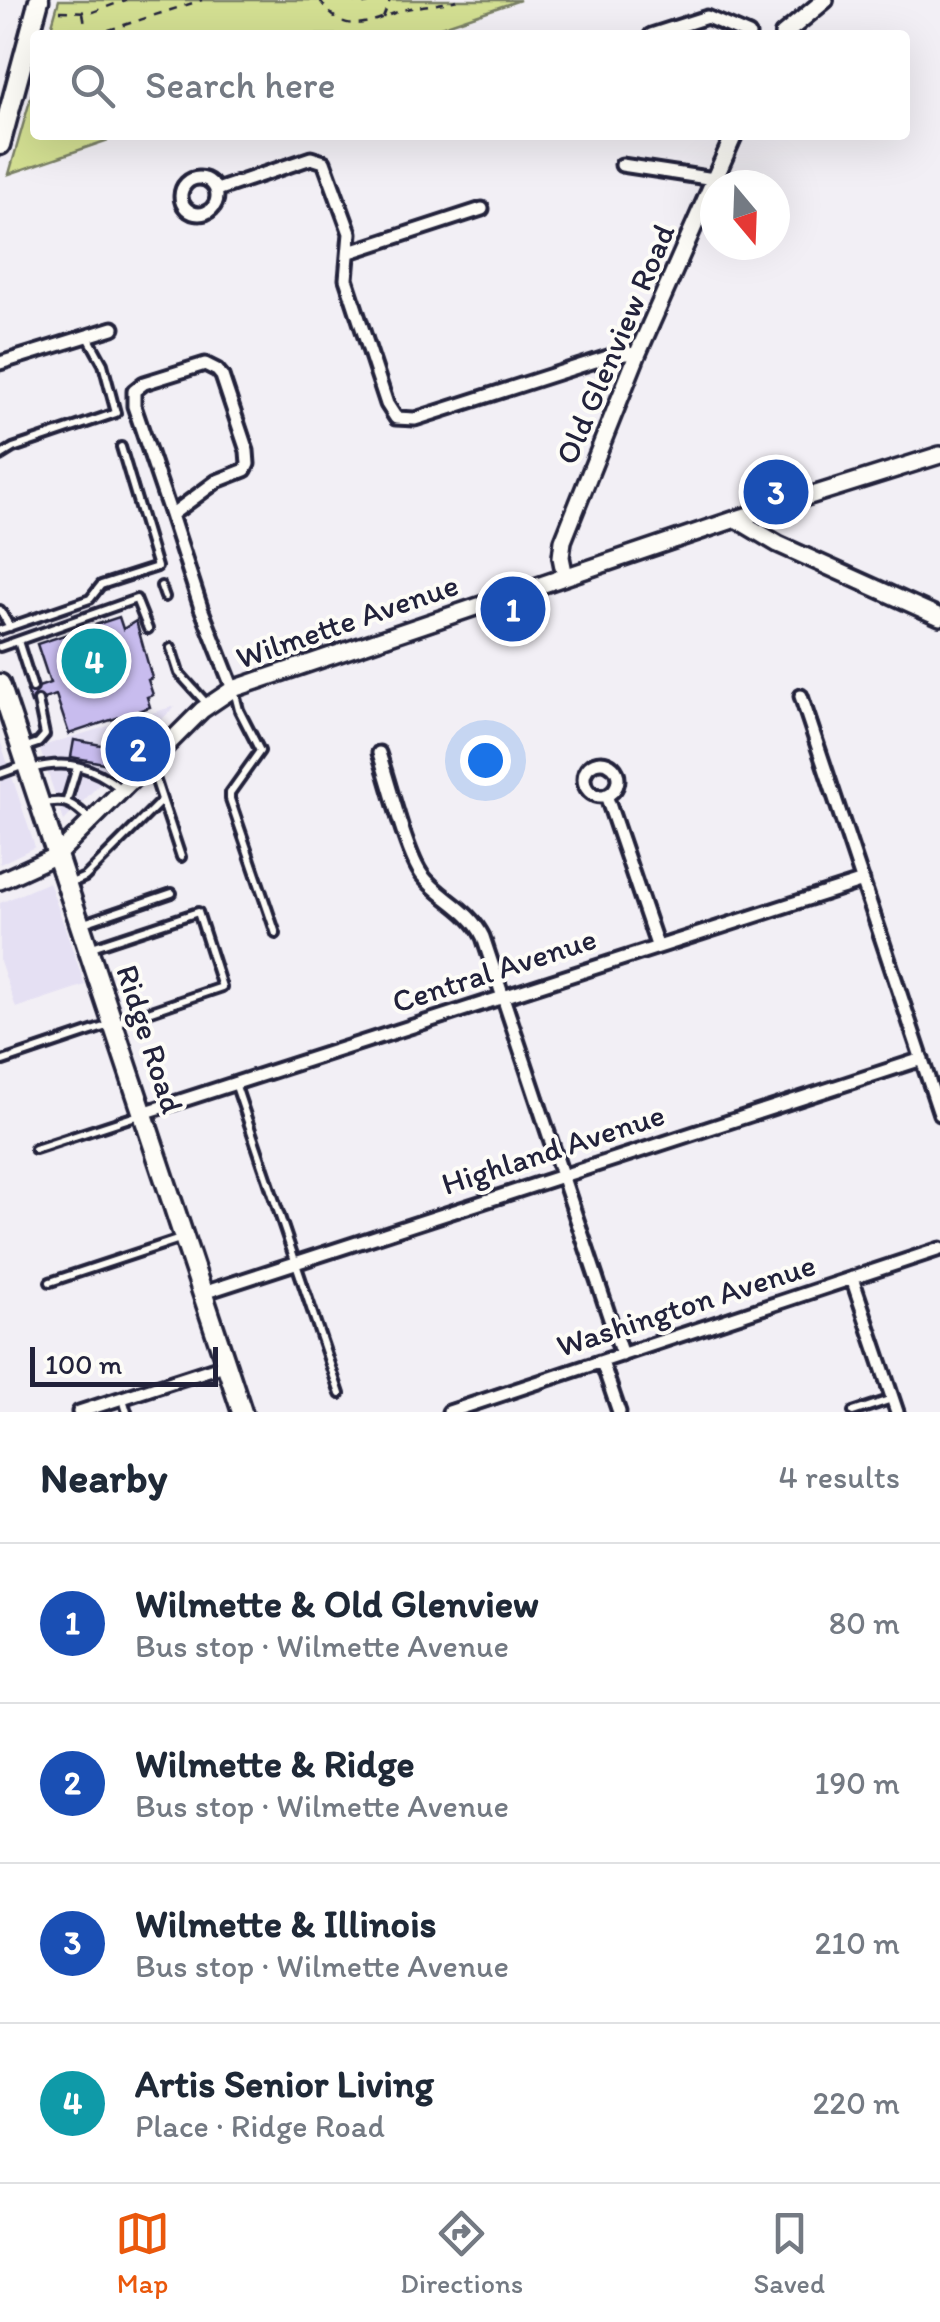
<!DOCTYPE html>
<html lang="en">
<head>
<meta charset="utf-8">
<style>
  body { margin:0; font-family:Itim,sans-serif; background:#f2f2f3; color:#1f2937 }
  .compass { position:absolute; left:700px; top:170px; width:90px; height:90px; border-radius:50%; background:#fff; box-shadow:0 10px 40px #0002; rotate:161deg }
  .scale { position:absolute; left:30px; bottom:25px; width:188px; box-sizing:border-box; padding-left:10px; border:5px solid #22223b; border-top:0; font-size:28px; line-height:35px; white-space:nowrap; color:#22223b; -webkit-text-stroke:8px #fdfcf7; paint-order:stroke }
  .you { position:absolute; left:485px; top:760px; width:35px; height:35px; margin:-25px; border:8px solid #fff; border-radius:50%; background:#1a73e8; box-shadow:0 0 0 15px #1a73e833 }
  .badge { display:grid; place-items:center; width:65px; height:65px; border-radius:50%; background:#ea580c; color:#fff; font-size:32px; font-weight:700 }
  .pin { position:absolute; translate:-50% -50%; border:5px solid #fff; box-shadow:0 2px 10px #0006 }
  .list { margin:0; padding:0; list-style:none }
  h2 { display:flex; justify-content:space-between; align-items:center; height:130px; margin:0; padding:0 40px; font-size:42px }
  h2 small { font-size:32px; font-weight:400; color:#747a83 }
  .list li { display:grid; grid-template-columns:65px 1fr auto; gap:30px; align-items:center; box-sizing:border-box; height:160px; padding:0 40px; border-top:2px solid #e0e1e3 }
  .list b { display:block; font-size:38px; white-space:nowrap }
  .list p { margin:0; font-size:32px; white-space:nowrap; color:#747a83 }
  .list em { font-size:32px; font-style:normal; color:#747a83 }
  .icon { flex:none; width:55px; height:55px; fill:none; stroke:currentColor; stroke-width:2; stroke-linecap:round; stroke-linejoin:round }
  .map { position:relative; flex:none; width:940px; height:1412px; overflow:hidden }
  .search { position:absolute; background:#fff; box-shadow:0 10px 40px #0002; left:30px; right:30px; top:30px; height:110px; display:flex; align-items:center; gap:25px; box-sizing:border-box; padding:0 35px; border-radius:10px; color:#747a83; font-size:38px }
  .sheet { height:770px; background:#fff }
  nav { display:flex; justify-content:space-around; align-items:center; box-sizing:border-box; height:140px; border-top:2px solid #e0e1e3; background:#fff; font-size:28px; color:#747a83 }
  nav a { display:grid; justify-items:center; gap:5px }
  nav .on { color:#ea580c }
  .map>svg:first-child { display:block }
  .built { fill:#e5e0f3 }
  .green { fill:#d3df92; stroke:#7a8066; stroke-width:2.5 }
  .building { fill:#c8bcee; stroke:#22223b; stroke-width:2.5 }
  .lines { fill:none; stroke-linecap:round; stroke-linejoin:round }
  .service-casing { stroke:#22223b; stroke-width:14 }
  .minor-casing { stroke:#22223b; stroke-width:19 }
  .tertiary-casing { stroke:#22223b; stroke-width:22 }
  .secondary-casing { stroke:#22223b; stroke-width:25 }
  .path { stroke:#22223b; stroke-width:2.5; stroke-dasharray:8 8; stroke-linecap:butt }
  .service { stroke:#fdfcf7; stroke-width:6 }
  .minor { stroke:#fdfcf7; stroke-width:11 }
  .tertiary { stroke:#fdfcf7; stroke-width:15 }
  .secondary { stroke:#fdfcf7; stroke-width:18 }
  .labels { text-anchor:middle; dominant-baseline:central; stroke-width:8; stroke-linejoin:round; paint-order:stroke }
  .street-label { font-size:32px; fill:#22223b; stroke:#fdfcf7 }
</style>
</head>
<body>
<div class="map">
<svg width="940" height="1412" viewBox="0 0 940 1412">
  <rect width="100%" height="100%" fill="#f2eff5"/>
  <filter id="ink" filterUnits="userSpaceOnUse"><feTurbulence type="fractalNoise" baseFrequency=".01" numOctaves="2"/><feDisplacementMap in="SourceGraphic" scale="20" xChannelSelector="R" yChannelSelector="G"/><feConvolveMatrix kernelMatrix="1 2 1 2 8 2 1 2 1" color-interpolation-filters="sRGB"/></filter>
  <g filter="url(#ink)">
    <path class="built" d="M175 706 64 821 39 747Z
      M0 740 35 847 0 864Z
      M49 882 85 985 16 1008 0 961V903Z"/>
    <path class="green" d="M59 0H520L417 35H49Z
      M35 83V135H123L9 174Z"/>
    <path class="building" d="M119 617 123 629 136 621 152 678 148 680 153 695 147 697 150 707 69 734 56 695 31 703 27 691 50 683 37 644Z
      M74 740 112 747 109 764 71 757Z"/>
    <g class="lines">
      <defs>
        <path id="service" d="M0 456 13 448 116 413 103 364 88 337
          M161 586 165 597
          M0 610 10 627
          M0 630 90 599 101 585 157 567 121 447
          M18 641 33 688
          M0 647 136 599 148 629
          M171 648 179 673 207 704
          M234 690 239 710 260 751 230 793V799L276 934
          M23 748 38 743 45 735 38 701
          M150 763 181 857
          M31 769C67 759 93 766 121 789
          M0 774 22 766
          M67 800 77 767
          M41 804C66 798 72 803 90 820
          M67 885 85 877 162 800
          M81 924 172 893
          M3 1061 222 987 198 912 89 948
          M235 1083 340 1394
          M35 1149 142 1114
          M50 1282 183 1238
          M123 1399 127 1412
          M853 1412 892 1399"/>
        <path id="minor" d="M651 35 707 17 749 35
          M622 165 714 179
          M181 196a18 18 0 1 1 36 0a18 18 0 1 1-36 0Z
          M217 190 311 158 324 162 350 233 346 279 387 404 396 418 415 419 614 355 638 353
          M350 252 482 209
          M0 363 113 328
          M205 364 217 370 222 376 247 451 248 464 245 470 217 481 171 515 134 406V391L144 383Z
          M171 515 201 608 233 689
          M801 696 940 1114
          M379 753C389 782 406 853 422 875 440 899 469 908 483 937L622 1355
          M584 779a17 17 0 1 1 34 0a17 17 0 1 1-34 0Z
          M606 795 657 945
          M143 1113 863 881
          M852 1278 897 1412
          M203 1293 922 1059
          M602 1362 619 1412
          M79 1412 227 1364
          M449 1412 940 1249"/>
        <path id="tertiary" d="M783 35 825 0
          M736 519 778 544 940 617
          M565 577 561 557 563 541 638 353 734 135
          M0 881 57 855 202 710 233 689 736 519 940 455"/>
        <path id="secondary" d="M0 145 39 0
          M0 684 242 1412"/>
      </defs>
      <use href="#service" class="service-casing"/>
      <use href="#minor" class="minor-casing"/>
      <use href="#tertiary" class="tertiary-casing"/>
      <use href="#secondary" class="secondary-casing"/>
      <path class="path" d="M320 0C345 40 372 20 403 10 421 5 440 5 457 0
        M348 0 364 4 382 0
        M60 11 93 12 126 0
        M83 13 87 35
        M383 18 390 0
        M93 35 202 0"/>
      <use href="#service" class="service"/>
      <use href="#minor" class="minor"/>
      <use href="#tertiary" class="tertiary"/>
      <use href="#secondary" class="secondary"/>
    </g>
  </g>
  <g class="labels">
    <g class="street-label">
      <text transform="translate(615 344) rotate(-67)">Old Glenview Road</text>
      <text transform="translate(347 621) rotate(-19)">Wilmette Avenue</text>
      <text transform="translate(494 970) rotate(-18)">Central Avenue</text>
      <text transform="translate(150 1039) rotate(72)">Ridge Road</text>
      <text transform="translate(553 1149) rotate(-18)">Highland Avenue</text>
      <text transform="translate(686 1305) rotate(-18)">Washington Avenue</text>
    </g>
  </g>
</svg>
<svg class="compass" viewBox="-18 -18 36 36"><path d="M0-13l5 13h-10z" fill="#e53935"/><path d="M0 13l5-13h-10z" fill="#747a83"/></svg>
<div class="scale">100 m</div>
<div class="you"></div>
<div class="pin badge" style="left:513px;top:609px;background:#1a4fb4">1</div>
<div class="pin badge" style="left:138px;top:749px;background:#1a4fb4">2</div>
<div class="pin badge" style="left:776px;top:492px;background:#1a4fb4">3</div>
<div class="pin badge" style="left:94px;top:661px;background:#0f9aa8">4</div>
<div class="search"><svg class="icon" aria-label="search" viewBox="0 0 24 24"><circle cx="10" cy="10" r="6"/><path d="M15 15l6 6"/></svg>Search here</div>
</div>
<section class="sheet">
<h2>Nearby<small>4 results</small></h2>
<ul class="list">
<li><span class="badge" style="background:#1a4fb4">1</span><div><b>Wilmette &amp; Old Glenview</b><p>Bus stop · Wilmette Avenue</p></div><em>80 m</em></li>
<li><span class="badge" style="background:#1a4fb4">2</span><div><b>Wilmette &amp; Ridge</b><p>Bus stop · Wilmette Avenue</p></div><em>190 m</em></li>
<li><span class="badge" style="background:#1a4fb4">3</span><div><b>Wilmette &amp; Illinois</b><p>Bus stop · Wilmette Avenue</p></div><em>210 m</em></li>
<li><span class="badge" style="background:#0f9aa8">4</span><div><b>Artis Senior Living</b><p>Place · Ridge Road</p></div><em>220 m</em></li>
</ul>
</section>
<nav>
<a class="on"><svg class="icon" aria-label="map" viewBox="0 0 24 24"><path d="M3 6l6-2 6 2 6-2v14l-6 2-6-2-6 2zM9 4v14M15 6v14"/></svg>Map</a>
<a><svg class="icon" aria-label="directions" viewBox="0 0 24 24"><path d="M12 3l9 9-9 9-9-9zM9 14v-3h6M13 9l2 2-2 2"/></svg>Directions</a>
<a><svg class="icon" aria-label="saved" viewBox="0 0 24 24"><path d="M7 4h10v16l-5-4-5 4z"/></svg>Saved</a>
</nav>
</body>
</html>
